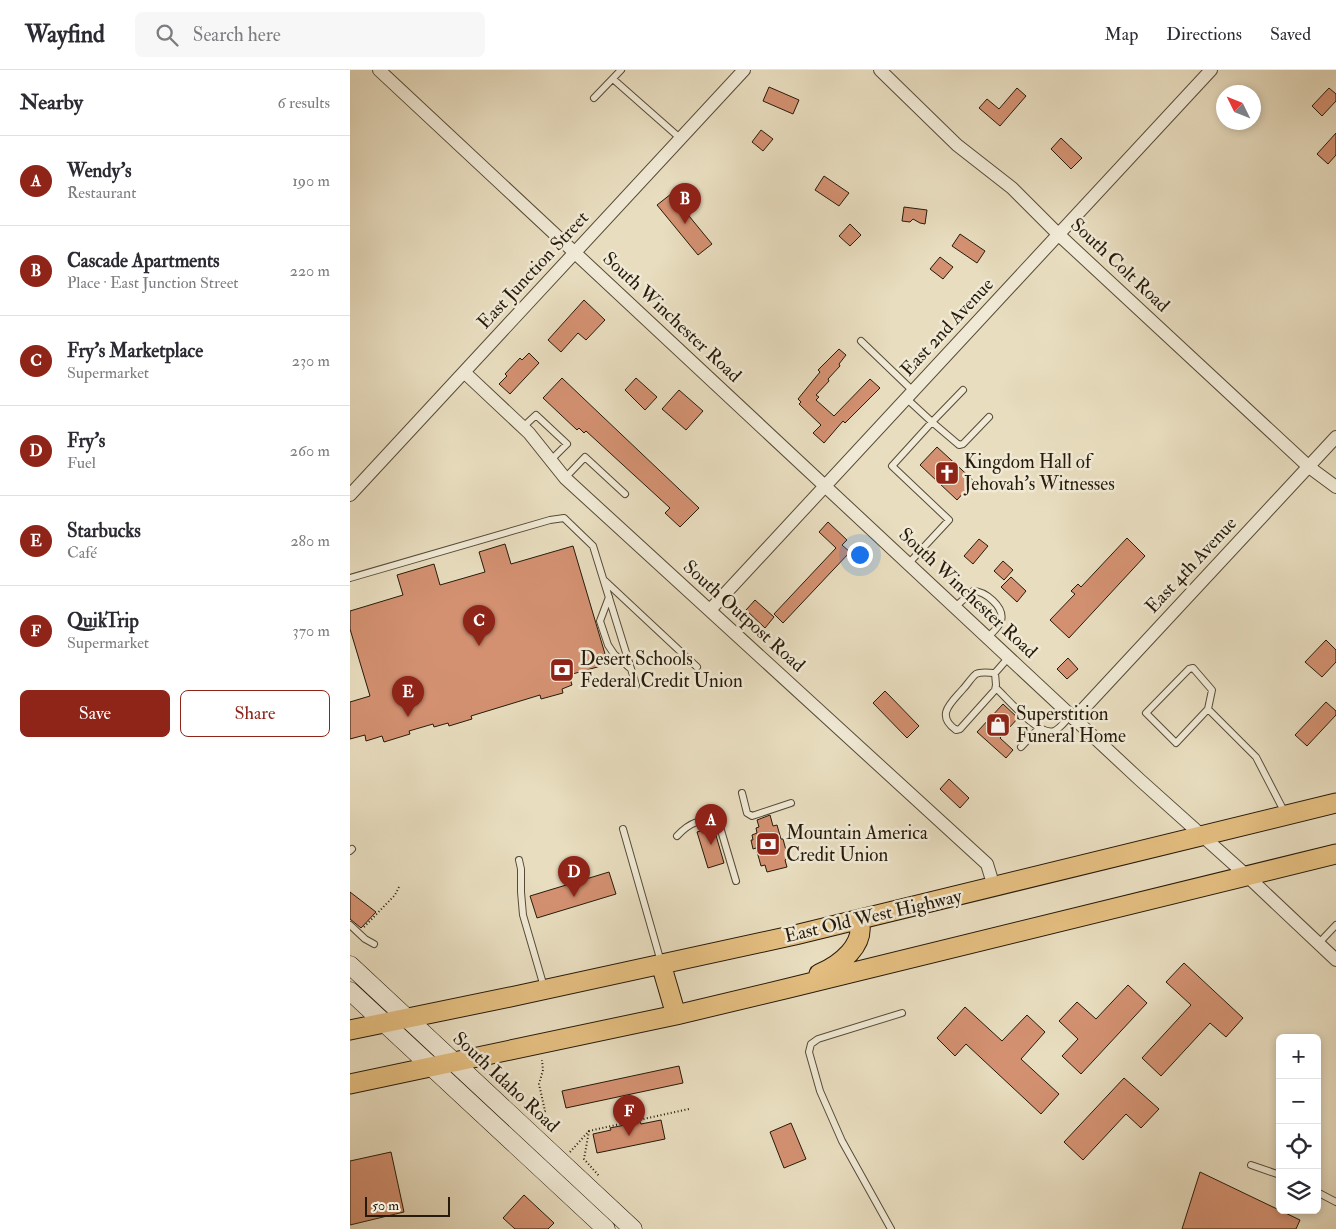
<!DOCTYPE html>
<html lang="en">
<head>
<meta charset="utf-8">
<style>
  body { margin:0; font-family:"IM FELL Double Pica",serif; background:#f7f7f7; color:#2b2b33 }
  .controls { position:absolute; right:15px; bottom:15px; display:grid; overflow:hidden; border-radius:8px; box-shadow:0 2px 8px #0003 }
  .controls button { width:45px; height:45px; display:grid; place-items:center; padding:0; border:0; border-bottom:1px solid #e1e1e2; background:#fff; color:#2b2b33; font:25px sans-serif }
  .compass { position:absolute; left:866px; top:15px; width:45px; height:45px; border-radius:50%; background:#fff; box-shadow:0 2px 8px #0003; rotate:313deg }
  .scale { position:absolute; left:15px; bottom:12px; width:85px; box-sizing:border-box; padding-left:5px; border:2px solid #261a0a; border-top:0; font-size:14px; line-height:18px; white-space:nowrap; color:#261a0a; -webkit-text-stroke:4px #f0e9d5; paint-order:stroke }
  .you { position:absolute; left:509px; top:484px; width:18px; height:18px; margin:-12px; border:4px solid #fff; border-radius:50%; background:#1a73e8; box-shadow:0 0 0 8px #1a73e833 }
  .badge { display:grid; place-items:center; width:32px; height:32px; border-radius:50%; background:#8f2418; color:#fff; font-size:16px; font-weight:700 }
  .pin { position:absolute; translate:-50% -41px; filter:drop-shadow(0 1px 2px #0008) }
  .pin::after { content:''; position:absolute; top:26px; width:18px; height:15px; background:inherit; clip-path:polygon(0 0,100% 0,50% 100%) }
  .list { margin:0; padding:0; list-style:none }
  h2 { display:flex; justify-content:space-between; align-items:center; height:65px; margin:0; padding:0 20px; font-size:21px }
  h2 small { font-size:16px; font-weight:400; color:#7c7c81 }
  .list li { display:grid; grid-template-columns:32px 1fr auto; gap:15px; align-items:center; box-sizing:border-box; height:90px; padding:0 20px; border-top:1px solid #e1e1e2 }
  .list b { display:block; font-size:19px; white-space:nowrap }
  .list p { margin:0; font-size:16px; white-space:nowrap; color:#7c7c81 }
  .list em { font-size:16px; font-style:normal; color:#7c7c81 }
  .actions { display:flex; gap:10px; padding:15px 20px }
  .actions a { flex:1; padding:11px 0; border:1px solid #8f2418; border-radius:8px; text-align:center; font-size:18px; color:#8f2418 }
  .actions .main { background:#8f2418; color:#fff }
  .icon { flex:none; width:28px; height:28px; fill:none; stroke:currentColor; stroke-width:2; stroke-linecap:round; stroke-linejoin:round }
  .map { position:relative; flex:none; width:986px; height:1159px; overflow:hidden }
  header { display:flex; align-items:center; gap:30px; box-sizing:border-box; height:70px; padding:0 25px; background:#fff; border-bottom:1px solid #e1e1e2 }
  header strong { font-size:24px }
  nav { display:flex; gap:28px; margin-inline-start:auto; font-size:18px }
  .search { width:350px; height:45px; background:#f7f7f7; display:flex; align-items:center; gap:12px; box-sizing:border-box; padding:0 18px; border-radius:8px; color:#7c7c81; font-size:19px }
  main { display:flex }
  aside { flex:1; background:#fff }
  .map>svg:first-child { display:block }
  .building { fill:#d39171; stroke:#261a0a }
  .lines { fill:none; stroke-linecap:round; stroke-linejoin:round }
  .lane-casing { stroke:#564b37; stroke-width:8 }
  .street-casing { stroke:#564b37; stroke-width:14 }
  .secondary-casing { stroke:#261a0a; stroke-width:19 }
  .primary-casing { stroke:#261a0a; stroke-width:21 }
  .path { stroke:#261a0a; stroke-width:2; stroke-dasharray:1 2.5; stroke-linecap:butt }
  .lane { stroke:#f0e9d5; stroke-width:6 }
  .street { stroke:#f0e9d5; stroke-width:12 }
  .secondary { stroke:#f0e9d5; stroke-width:18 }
  .primary { stroke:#e4be80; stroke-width:19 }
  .labels { text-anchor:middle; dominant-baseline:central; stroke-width:5; stroke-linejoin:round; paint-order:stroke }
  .street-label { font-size:19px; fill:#261a0a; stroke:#f0e9d5 }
  .poi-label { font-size:19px; fill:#261a0a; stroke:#f0e9d5; text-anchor:start }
</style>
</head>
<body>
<header>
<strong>Wayfind</strong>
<div class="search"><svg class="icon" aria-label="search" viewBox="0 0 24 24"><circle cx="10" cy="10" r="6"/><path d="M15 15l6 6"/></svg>Search here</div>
<nav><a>Map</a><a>Directions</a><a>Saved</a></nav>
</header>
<main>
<aside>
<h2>Nearby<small>6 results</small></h2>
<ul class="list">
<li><span class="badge">A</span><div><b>Wendy's</b><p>Restaurant</p></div><em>190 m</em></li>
<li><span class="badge">B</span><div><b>Cascade Apartments</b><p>Place · East Junction Street</p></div><em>220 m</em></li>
<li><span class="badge">C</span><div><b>Fry's Marketplace</b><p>Supermarket</p></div><em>230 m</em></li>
<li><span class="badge">D</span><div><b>Fry's</b><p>Fuel</p></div><em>260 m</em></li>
<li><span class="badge">E</span><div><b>Starbucks</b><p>Café</p></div><em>280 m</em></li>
<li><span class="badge">F</span><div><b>QuikTrip</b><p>Supermarket</p></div><em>370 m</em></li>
</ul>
<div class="actions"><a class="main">Save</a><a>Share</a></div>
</aside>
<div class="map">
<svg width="986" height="1159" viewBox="0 0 986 1159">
  <rect width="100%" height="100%" fill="#e8ddbf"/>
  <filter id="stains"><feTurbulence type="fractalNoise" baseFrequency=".004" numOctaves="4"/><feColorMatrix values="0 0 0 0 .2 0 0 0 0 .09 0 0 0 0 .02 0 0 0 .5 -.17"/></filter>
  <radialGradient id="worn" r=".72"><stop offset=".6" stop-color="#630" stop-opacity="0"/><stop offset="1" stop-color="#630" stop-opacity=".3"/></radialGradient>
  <path class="building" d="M419 17 449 30 443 44 413 31Z
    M667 18 676 26 650 56 629 38 637 29 649 39Z
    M979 18 986 24V31L972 46 962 36Z
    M411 60 423 69 413 81 402 72Z
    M986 63V85L978 94 967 84Z
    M711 68 732 88 721 99 701 79Z
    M474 106 499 123 489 136 465 120Z
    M321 124 362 174 348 185 307 135Z
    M554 137 577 140 575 154 570 153 563 149 560 152 552 151Z
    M500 154 511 165 500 176 489 166Z
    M610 164 635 181 627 193 602 176Z
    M590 187 603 197 593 209 580 199Z
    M234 230 255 250 236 270 228 263 211 282 198 270Z
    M489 279 496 285 489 294 490 296 478 309 479 311 466 325 469 327 466 330 484 346 520 309 530 318 495 353 493 351 474 373 463 363 471 355 449 334 451 332 448 329 470 302 468 300Z
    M179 283 189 293 160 324 149 314 157 306 155 304 170 288 172 290Z
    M212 308 349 438 330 457 315 443 320 438 236 361 234 363 229 358 227 360 193 328Z
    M286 308 307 327 295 340 275 320Z
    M329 320 353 341 336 360 312 339Z
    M587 377 624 411 607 430 570 395Z
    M478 452 497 470 492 475 500 482 433 553 424 544 486 478 469 462Z
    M777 468 795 486 719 568 700 550 725 524 721 521 728 514 731 517Z
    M629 469 638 476 623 494 614 486Z
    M155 474 161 494 223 476 258 594 219 605 222 615 212 619 213 623 191 629 190 625 121 646 122 649 99 656 98 653 84 657 83 654 59 661 60 664 34 672 32 666 16 671 15 665 0 669V632L20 626 0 559V541L53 525 47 505 84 494 90 515 135 502 129 482Z
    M653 491 663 500 654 510 644 501Z
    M661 507 676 521 667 532 651 517Z
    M405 530 424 547 415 558 396 540Z
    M976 570 986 580V592L972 607 955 592Z
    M718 588 728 599 717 609 707 599Z
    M535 621 569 656 557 668 523 633Z
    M976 632 986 641V645L957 676 945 665Z
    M653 634 668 648 650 668 663 680 656 688 627 662Z
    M599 709 619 728 610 738 590 719Z
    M420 745 423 756 427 755 431 769H433L438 788 435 790 437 797 417 802 415 795 411 796 406 778 403 779 401 770H403L402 765 407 763 406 758 409 757 407 750Z
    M361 758 362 762H365L374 793 358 798 347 762Z
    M259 802 266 824 187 848 180 826Z
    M0 822 26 842 11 858 0 849Z
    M834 893 893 948 876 967 860 953 811 1006 792 988 841 935 816 912Z
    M778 915 797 933 731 1004 712 986 728 969 709 951 727 932 746 949Z
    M615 937 652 971 677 945 695 962 671 989 709 1024 691 1044 616 974 605 986 587 968Z
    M329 996 333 1013 216 1038 212 1021Z
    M774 1008 809 1039 791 1058 776 1044 733 1090 714 1072Z
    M311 1050 315 1069 247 1083 243 1064 261 1060 260 1058 290 1052 291 1054Z
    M441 1053 456 1089 434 1098 420 1062Z
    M41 1082 54 1142 0 1155V1091Z
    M850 1102 950 1150 946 1159H832Z
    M174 1125 204 1153 198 1159H165L153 1148Z"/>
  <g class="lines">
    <defs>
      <path id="lane" d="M263 9 331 69
        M244 28 271 0
        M511 271 563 321
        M613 320 582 352 609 375 613 374 639 347
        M556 328 582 352 542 396 599 450 559 493
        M173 357 186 345 217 374 201 390
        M215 408 235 387 275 424
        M0 508 200 450 214 448 243 476 286 615
        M255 511 347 597
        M259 527 250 551 258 575 264 584 281 599
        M605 537 623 521C635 521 655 537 651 551 649 557 642 563 638 567
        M645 603 646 615 645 620 610 659 606 660C585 645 601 633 613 619 617 615 621 608 626 604 632 601 639 603 645 603L659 587
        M646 618C657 628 688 666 704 661 710 659 716 650 721 645
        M858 639 826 673 796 643 839 599 843 598 862 620 858 639 906 687 935 743
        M671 677 689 658
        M392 723 397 743 402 746 441 733
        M273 759 311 892
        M327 766C337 755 357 742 370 757L386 811
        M0 781 2 779
        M169 790 171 799V822L173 845 194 917
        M0 855 15 869 24 874
        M968 874 986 855
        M901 1095 930 1105
        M967 1122 986 1132
        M541 1159 492 1071 470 1021 459 982 461 974 468 969 552 943"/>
      <path id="street" d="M29 0 790 710 896 805 986 890
        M530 0 607 75 662 118 708 164 959 397 986 417
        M114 302 179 363 215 408 637 794 644 817
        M0 425 394 0
        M360 540 861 0
        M724 649 986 367"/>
      <path id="secondary" d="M0 895 283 1159
        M0 921 256 1159"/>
      <path id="primary" d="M311 894 326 945
        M469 904C490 895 516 875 509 850
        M0 960 165 926 445 865 986 733
        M0 1014 326 945 439 918 986 784"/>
    </defs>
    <use href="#lane" class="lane-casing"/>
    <use href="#street" class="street-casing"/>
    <use href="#secondary" class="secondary-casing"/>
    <use href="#primary" class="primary-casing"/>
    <path class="path" d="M14 857 45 825 49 817
      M187 1049 195 1041 189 1014 193 1000 192 990
      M239 1061 234 1089 250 1107
      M220 1082 239 1061 339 1039"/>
    <use href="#lane" class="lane"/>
    <use href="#street" class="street"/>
    <use href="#secondary" class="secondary"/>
    <use href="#primary" class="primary"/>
  </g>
  <defs>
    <symbol id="church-square" viewBox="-11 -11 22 22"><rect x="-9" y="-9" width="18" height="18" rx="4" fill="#8f2418" stroke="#f0e9d5"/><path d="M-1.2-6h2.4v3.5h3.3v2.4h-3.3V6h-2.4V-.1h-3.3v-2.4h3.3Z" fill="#fff"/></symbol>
    <symbol id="bank-square" viewBox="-11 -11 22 22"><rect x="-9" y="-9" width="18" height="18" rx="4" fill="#8f2418" stroke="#f0e9d5"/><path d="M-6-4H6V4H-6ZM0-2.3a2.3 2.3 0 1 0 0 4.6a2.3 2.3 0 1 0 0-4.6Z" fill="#fff"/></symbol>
    <symbol id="shop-square" viewBox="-11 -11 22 22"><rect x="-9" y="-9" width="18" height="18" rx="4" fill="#8f2418" stroke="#f0e9d5"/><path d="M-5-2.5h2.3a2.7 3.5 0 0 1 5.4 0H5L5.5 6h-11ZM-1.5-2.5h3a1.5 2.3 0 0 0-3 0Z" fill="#fff"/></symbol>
  </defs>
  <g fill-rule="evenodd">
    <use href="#church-square" x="583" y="389" width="28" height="28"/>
    <use href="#bank-square" x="198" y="586" width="28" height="28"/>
    <use href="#shop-square" x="634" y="641" width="28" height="28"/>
    <use href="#bank-square" x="404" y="760" width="28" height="28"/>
  </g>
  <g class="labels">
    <g class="street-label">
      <text transform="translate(770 195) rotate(43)">South Colt Road</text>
      <text transform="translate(183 200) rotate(-47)">East Junction Street</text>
      <text transform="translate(322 247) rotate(43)">South Winchester Road</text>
      <text transform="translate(597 257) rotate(-47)">East 2nd Avenue</text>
      <text transform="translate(841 495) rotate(-47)">East 4th Avenue</text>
      <text transform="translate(618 523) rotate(43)">South Winchester Road</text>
      <text transform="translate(394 546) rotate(42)">South Outpost Road</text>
      <text transform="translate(523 846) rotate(-13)">East Old West Highway</text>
      <text transform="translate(156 1012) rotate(43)">South Idaho Road</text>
    </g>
    <g class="poi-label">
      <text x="614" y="392">Kingdom Hall of<tspan x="614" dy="22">Jehovah's Witnesses</tspan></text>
      <text x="230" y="589">Desert Schools<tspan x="230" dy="22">Federal Credit Union</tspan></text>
      <text x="666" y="644">Superstition<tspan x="666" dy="22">Funeral Home</tspan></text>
      <text x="436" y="763">Mountain America<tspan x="436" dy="22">Credit Union</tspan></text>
    </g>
  </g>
  <rect width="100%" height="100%" filter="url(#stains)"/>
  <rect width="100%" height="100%" fill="url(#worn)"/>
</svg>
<div class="controls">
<button>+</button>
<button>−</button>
<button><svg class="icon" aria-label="locate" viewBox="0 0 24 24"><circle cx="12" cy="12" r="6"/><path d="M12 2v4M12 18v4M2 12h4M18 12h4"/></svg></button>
<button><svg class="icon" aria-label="layers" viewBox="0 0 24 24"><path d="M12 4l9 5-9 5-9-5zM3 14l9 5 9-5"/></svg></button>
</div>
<svg class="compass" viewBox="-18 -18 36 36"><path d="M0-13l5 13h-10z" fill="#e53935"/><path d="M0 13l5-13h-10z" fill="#7c7c81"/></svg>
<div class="scale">50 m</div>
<div class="you"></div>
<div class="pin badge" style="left:361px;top:775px">A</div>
<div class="pin badge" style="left:335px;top:154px">B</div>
<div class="pin badge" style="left:129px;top:576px">C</div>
<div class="pin badge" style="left:224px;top:827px">D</div>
<div class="pin badge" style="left:58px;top:647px">E</div>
<div class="pin badge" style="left:279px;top:1066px">F</div>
</div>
</main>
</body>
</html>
